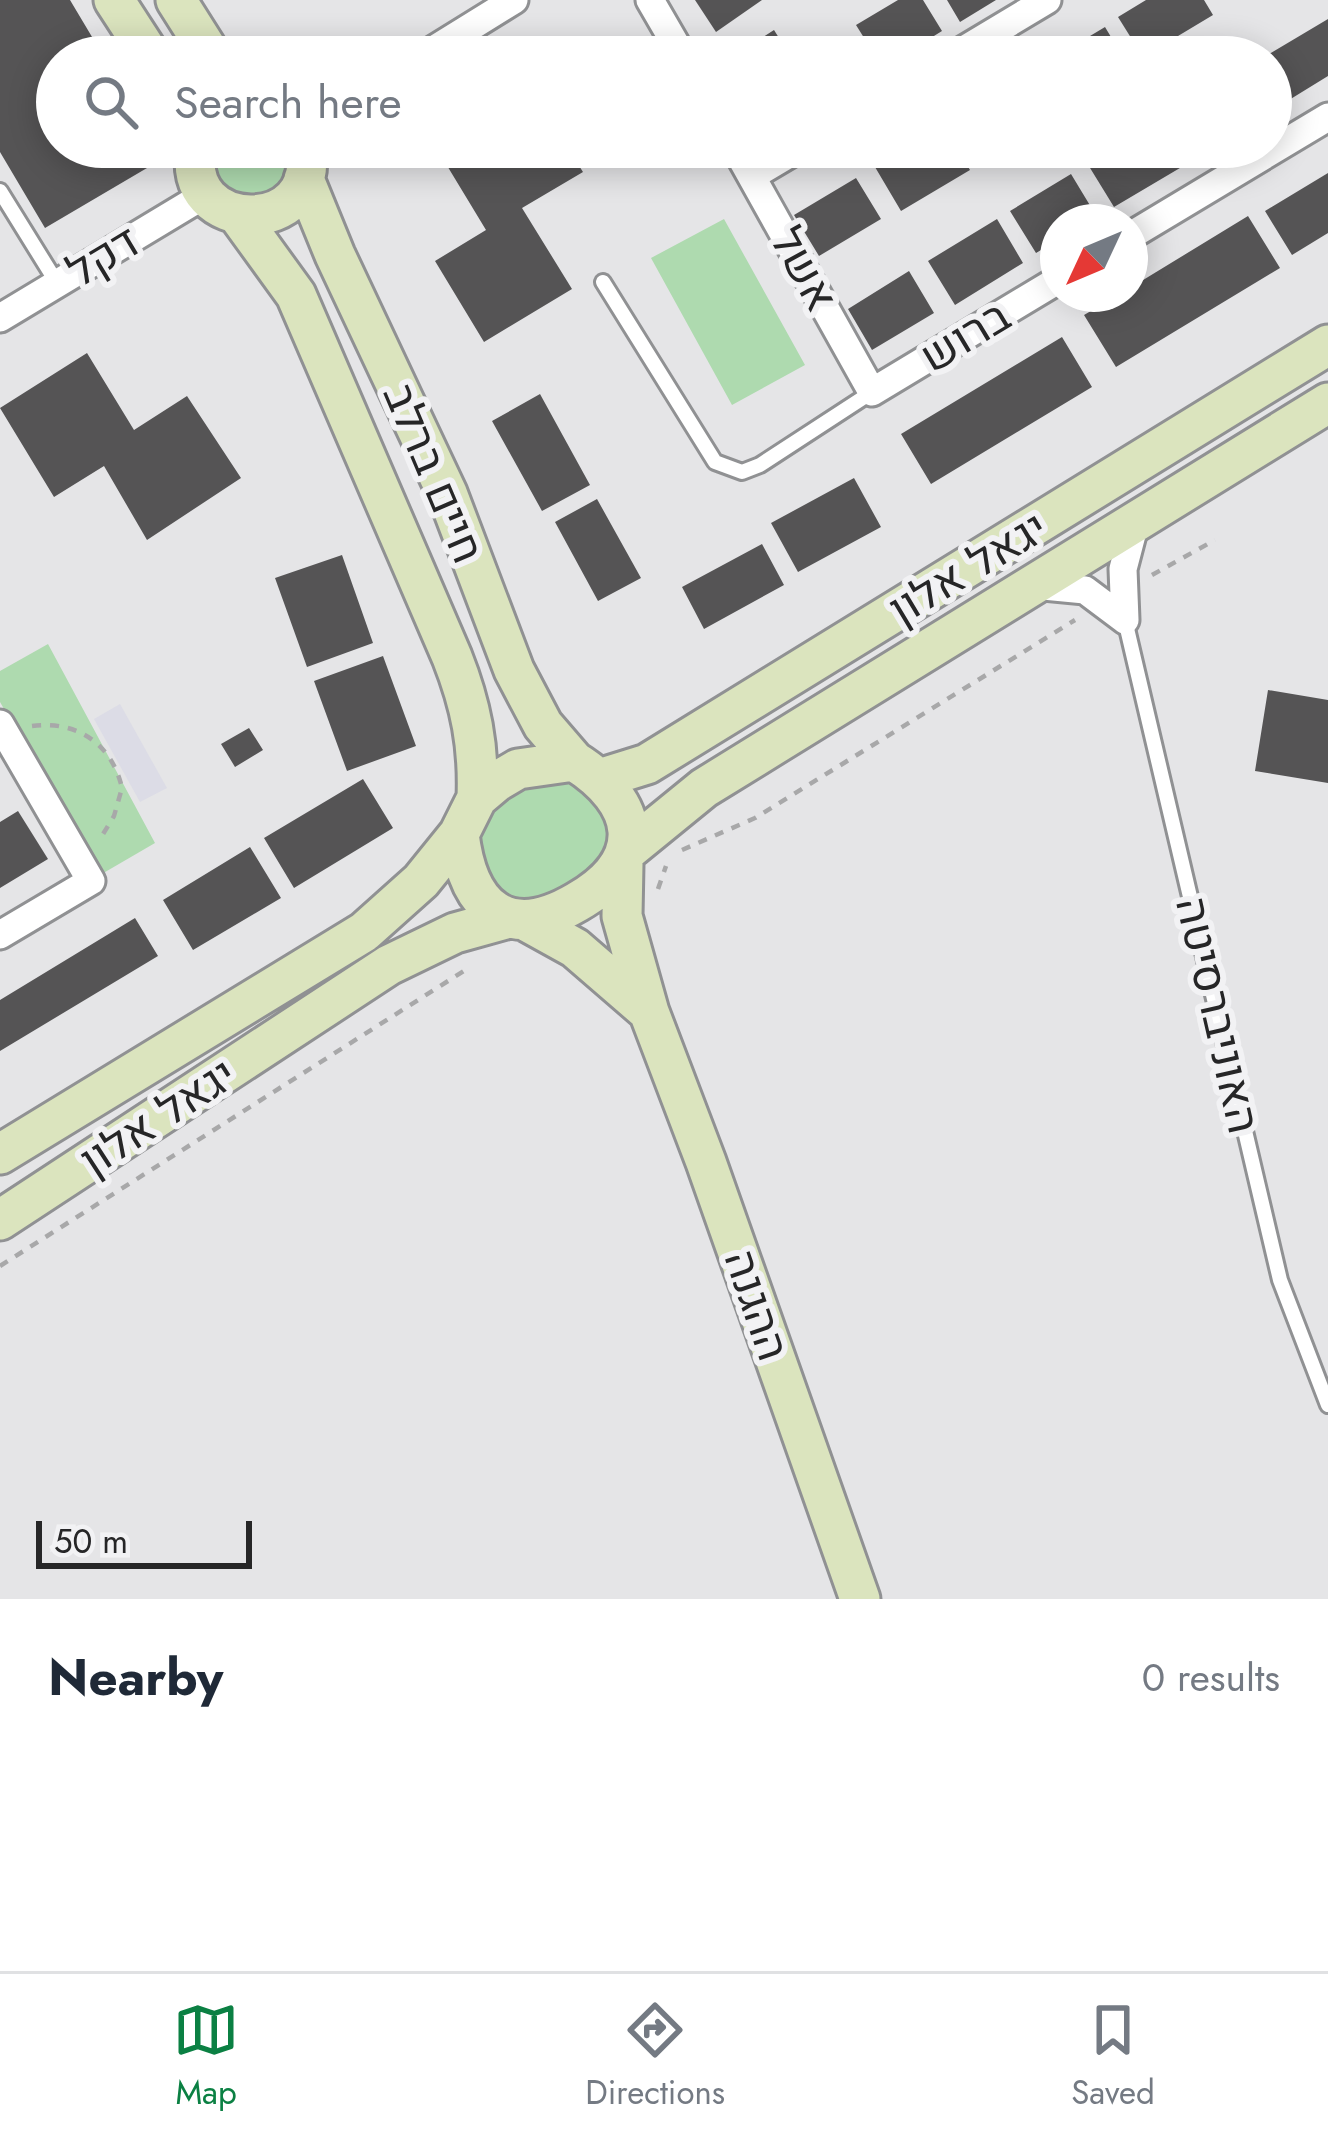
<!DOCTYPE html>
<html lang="en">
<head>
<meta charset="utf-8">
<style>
  body { margin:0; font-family:Jost,Heebo,sans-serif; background:#f2f2f3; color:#1f2937 }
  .compass { position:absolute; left:1040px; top:204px; width:108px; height:108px; border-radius:50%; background:#fff; box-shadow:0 6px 30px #0003; rotate:226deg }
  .scale { position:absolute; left:36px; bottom:30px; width:216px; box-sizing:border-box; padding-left:12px; border:6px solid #262627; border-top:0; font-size:33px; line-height:42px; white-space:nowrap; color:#262627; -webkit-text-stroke:9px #f2f2f4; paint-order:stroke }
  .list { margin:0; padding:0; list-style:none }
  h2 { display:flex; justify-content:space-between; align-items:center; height:156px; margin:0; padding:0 48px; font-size:51px }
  h2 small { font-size:39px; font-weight:400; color:#747a83 }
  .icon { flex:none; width:66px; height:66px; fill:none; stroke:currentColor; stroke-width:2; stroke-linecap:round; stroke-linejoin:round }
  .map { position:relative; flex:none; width:1328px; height:1599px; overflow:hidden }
  .search { position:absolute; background:#fff; box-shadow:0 6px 30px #0003; left:36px; right:36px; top:36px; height:132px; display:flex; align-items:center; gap:30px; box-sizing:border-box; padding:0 42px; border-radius:66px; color:#747a83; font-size:45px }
  .sheet { height:372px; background:#fff }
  nav { display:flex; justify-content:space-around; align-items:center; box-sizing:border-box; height:168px; border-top:3px solid #e0e1e3; background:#fff; font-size:33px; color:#747a83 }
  nav a { display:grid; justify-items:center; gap:6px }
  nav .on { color:#0b8043 }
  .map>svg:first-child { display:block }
  .built { fill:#dcdce6 }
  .green { fill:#aedaaf }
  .building { fill:#555455 }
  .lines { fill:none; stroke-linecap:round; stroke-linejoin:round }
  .lane-casing { stroke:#909193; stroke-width:20 }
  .street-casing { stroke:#909193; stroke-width:33 }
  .secondary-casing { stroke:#909193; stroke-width:45 }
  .path { stroke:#a8a8a9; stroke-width:4.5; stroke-dasharray:9 9; stroke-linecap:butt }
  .lane { stroke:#fff; stroke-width:14 }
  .street { stroke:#fff; stroke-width:27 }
  .secondary { stroke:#dbe4be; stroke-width:39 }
  .labels { text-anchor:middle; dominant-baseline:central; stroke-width:12; stroke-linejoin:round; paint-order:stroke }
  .street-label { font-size:45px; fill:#262627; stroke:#f2f2f4 }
</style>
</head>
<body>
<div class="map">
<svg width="1328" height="1599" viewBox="0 0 1328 1599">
  <rect width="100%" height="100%" fill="#e5e5e7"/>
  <path class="built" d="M120 704 167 788 140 802 94 719Z"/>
  <path class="green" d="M199 147H303V172L238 213Z
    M724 219 805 365 732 405 651 258Z
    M48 644 155 843 100 875 0 702V671Z
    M572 764 625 833 579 896 492 904 470 813Z"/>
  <path class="building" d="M0 0H70L104 57H57V147H158L164 158 45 228 0 152Z
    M695 0H762L716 32Z
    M898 0H923L942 31 900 57H876L856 25Z
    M947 0H996L960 22Z
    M1146 0H1204L1213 15 1143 57 1118 17Z
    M1328 19V76L1289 100 1271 70V57H1264Z
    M1105 27 1123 57H1055Z
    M774 30 791 57H732Z
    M452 147H567L583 172 522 208 572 289 484 342 435 261 486 230 440 154Z
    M909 147H957L970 170 901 211 875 167Z
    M976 147H1004L983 160Z
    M1114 147H1174L1185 165 1114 207 1087 163Z
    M1328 173V233L1292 255 1265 211Z
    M1071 174 1097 217 1088 222H1058V240L1036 253 1010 211Z
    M856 178 881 219 819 256 794 215Z
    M1248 216 1280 268 1116 367 1084 315 1120 294H1130V288Z
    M997 219 1023 263 955 305 928 261Z
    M909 271 934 313 872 350 848 309Z
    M1062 337 1092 387 931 484 901 434Z
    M87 353 134 430 187 396 241 478 147 540 104 466 54 497 0 408Z
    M540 394 590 485 542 511 492 421Z
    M854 478 881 527 798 572 771 523Z
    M597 499 641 578 598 601 555 522Z
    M762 544 784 585 704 629 682 587Z
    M342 555 373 643 307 667 275 578Z
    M383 656 416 746 347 771 314 681Z
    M1268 690 1328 700V783L1255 771Z
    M249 728 263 750 235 767 221 744Z
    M363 779 393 828 294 888 264 838Z
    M18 811 48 859 0 888V822Z
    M250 847 281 898 193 950 163 900Z
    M135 918 158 956 0 1051V1000Z"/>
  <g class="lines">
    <defs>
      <path id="lane" d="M0 191 57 283
        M603 282 715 462 742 472 760 465 872 392
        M1125 620 1280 1280 1328 1405"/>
      <path id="street" d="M650 0 683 57
        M422 57 514 0
        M952 57 1047 0
        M735 147 872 392 1058 280
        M752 176 801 147
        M1130 236 1328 117
        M0 318 206 194
        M1033 585 1085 590 1125 620
        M1125 620 1123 569 1135 523
        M0 724 91 881 0 935"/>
      <path id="secondary" d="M114 0 151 57
        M176 0 212 57
        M197 147C177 236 324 239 305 147
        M304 179 335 255 447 493 514 670 543 725 574 761
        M238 215 296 295 452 657C471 705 479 746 477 798
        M602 778 647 764 1328 345
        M628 850 704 788 1328 403
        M623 864 622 916 649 1012 706 1162 860 1599
        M528 922 575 948 649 1012
        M0 1154 364 932 421 881 459 834 477 798 496 782 518 769 574 761C641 803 650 860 577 902 507 943 468 908 459 834
        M0 1220 389 965 455 933 509 918"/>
    </defs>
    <use href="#lane" class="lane-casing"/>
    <use href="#street" class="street-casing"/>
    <use href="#secondary" class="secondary-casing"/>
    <path class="path" d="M1152 575 1215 540
      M32 726C77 720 112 744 122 788L114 816 100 839
      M682 850 755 818 1075 620
      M658 889 666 866
      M0 1266 470 967"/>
    <use href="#lane" class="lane"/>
    <use href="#street" class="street"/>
    <use href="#secondary" class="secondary"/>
  </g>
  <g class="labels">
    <g class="street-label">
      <text transform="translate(103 256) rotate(-31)">דקל</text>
      <text transform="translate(804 269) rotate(61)">אשל</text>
      <text transform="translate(965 336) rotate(-31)">ברוש</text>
      <text transform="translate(434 473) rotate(67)">חיים ברלב</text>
      <text transform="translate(968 568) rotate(-31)">יגאל אלון</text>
      <text transform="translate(1218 1015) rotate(77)">האוניברסיטה</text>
      <text transform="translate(158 1117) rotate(-33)">יגאל אלון</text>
      <text transform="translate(757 1305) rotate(71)">ההגנה</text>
    </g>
  </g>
</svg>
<svg class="compass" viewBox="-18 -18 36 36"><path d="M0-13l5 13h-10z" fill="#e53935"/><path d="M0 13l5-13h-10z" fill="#747a83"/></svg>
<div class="scale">50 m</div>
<div class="search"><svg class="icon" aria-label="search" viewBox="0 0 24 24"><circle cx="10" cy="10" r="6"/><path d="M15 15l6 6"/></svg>Search here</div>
</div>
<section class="sheet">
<h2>Nearby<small>0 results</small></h2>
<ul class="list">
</ul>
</section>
<nav>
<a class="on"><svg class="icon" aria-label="map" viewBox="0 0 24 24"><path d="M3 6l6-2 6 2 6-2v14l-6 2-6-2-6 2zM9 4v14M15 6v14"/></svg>Map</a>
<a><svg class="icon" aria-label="directions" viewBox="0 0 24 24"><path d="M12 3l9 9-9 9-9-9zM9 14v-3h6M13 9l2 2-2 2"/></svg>Directions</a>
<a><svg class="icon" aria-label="saved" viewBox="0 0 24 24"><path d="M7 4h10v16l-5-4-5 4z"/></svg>Saved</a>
</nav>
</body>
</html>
